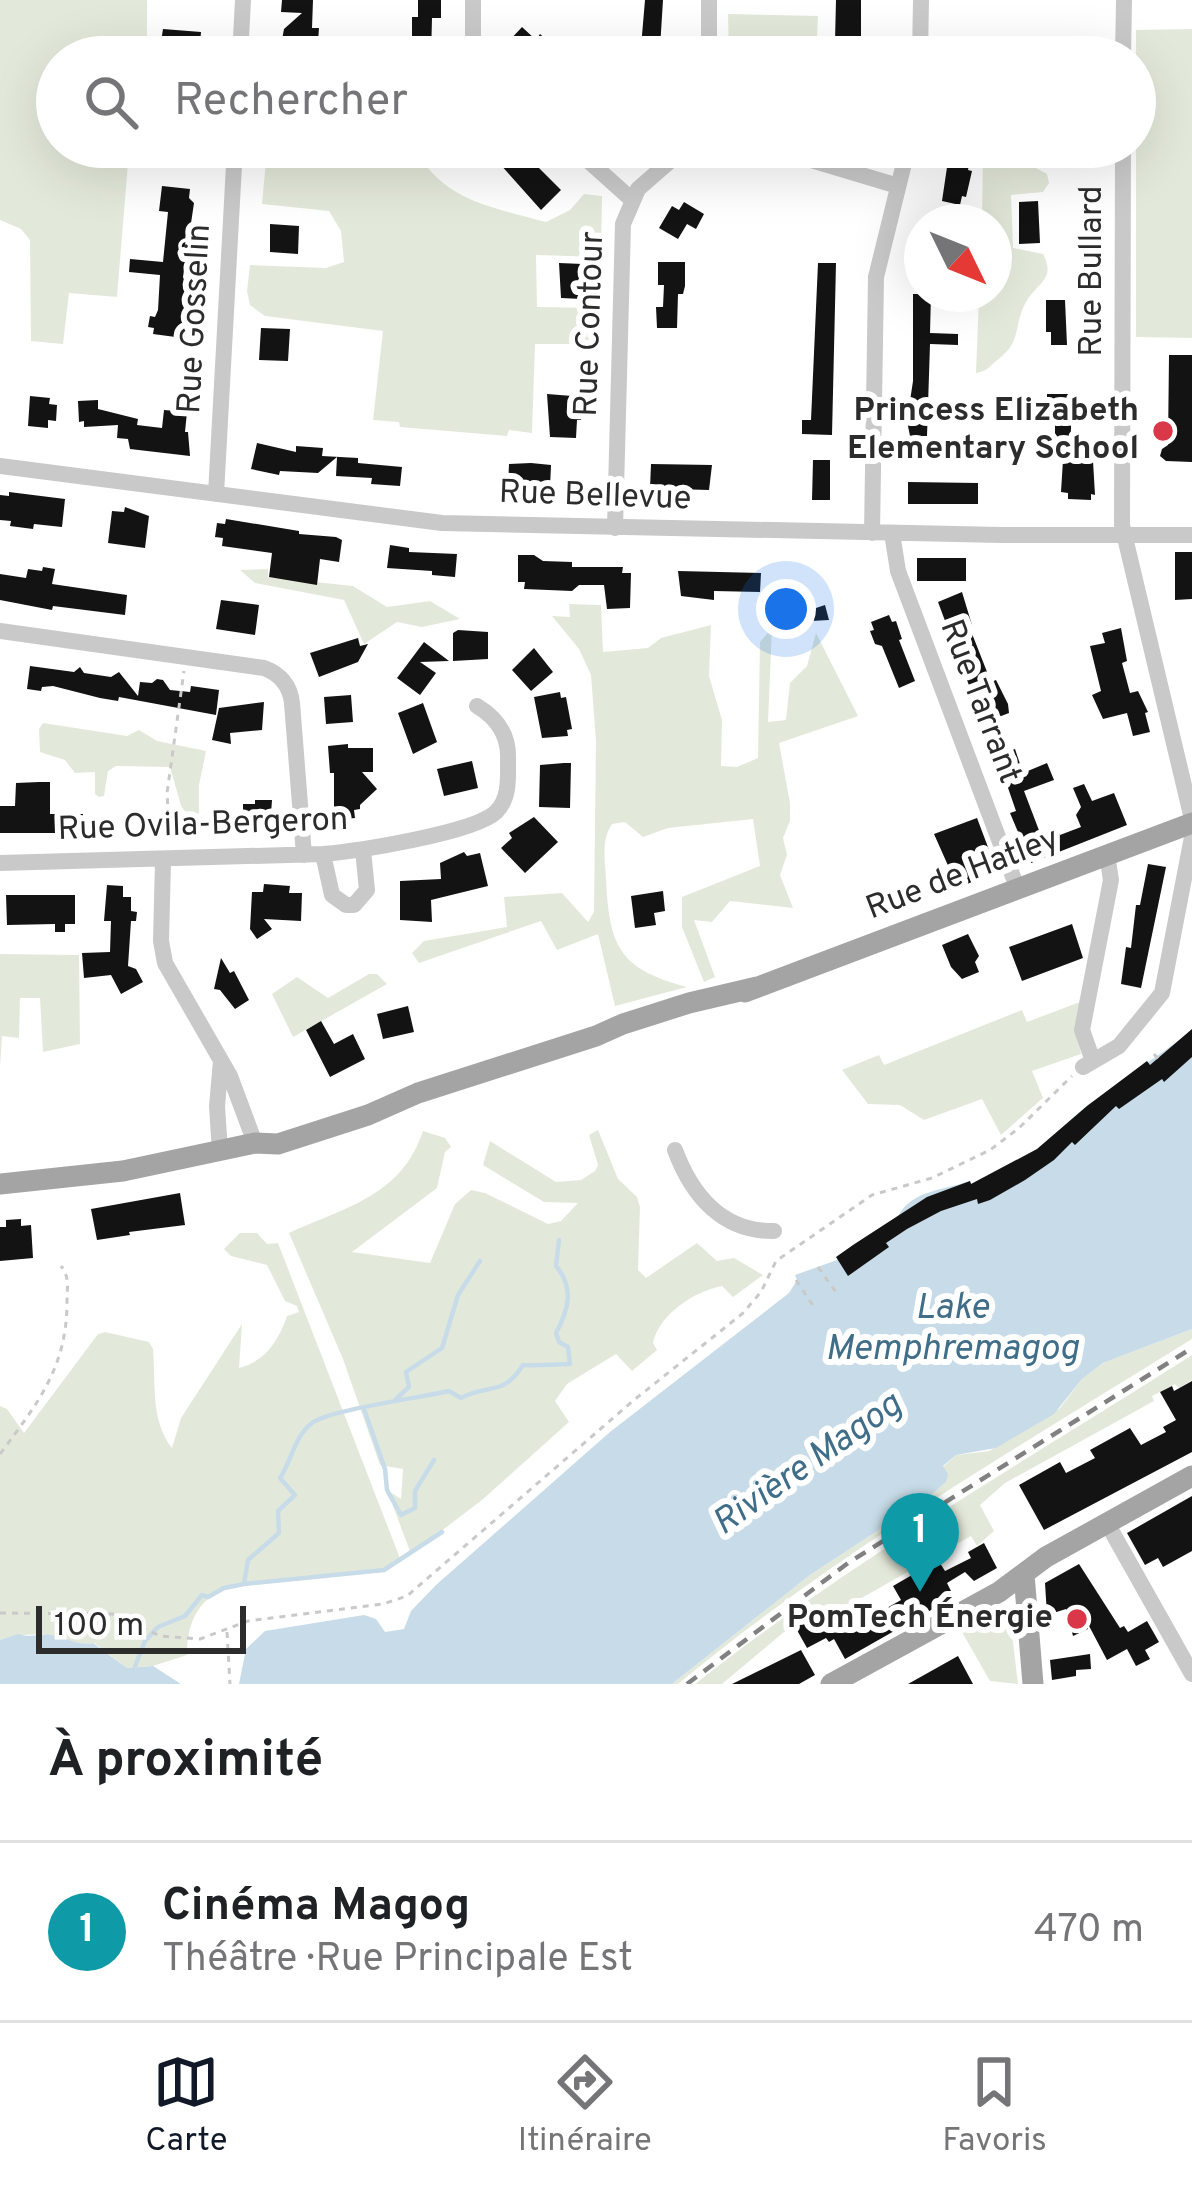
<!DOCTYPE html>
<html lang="fr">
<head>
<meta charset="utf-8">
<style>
  body { margin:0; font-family:Overpass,sans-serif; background:#f6f6f6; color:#202124 }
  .compass { position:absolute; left:904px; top:204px; width:108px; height:108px; border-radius:50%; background:#fff; box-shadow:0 12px 48px #0002; rotate:133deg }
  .scale { position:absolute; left:36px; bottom:30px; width:210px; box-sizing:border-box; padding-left:12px; border:6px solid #2c2c2c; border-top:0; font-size:33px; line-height:42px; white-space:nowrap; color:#2c2c2c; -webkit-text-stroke:9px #fff; paint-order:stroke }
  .you { position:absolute; left:786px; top:609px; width:42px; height:42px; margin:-30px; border:9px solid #fff; border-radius:50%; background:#1a73e8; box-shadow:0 0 0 18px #1a73e833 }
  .badge { display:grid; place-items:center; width:78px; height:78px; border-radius:50%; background:#111827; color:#fff; font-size:39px; font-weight:700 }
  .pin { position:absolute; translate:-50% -99px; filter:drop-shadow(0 3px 6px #0008) }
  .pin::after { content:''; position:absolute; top:63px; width:42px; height:36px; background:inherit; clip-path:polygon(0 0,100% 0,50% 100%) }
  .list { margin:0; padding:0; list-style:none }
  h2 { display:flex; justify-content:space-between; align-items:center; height:156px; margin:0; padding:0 48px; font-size:51px }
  h2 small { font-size:39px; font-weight:400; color:#757577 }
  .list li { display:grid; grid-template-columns:78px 1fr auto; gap:36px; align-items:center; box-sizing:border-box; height:180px; padding:0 48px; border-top:3px solid #e0e0e0 }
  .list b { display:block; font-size:45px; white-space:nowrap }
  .list p { margin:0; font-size:39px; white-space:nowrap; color:#757577 }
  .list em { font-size:39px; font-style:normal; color:#757577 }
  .icon { flex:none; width:66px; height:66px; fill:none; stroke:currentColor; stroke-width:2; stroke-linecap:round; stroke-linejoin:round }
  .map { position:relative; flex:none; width:1192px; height:1684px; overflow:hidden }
  .search { position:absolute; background:#fff; box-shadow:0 12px 48px #0002; left:36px; right:36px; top:36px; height:132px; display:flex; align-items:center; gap:30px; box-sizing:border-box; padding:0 42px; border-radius:66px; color:#757577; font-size:45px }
  .sheet { height:336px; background:#fff }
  nav { display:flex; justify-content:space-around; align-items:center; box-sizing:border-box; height:168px; border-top:3px solid #e0e0e0; background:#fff; font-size:33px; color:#757577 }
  nav a { display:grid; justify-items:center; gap:6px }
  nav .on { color:#111827 }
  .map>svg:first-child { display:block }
  .green { fill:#e3e9da }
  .water { fill:#c7dce8 }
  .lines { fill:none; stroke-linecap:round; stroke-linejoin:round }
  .stream { stroke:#c7dce8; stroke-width:4.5 }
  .building { fill:#131313 }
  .path { stroke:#c9c9c9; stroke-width:3; stroke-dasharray:6 6; stroke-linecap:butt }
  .minor { stroke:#c9c9c9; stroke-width:16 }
  .major { stroke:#a4a4a4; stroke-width:21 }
  .rail { stroke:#818181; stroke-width:4.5; stroke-dasharray:12 9; stroke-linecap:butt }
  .poi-dot { fill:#da3748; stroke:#fff; stroke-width:4.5 }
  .labels { text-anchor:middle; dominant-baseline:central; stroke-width:12; stroke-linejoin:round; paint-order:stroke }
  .street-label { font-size:33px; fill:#2c2c2c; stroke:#fff }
  .poi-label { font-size:33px; font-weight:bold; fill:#2c2c2c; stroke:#fff; text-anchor:end }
  .water-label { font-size:36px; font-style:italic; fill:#406e89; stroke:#fff }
</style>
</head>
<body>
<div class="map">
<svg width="1192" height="1684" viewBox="0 0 1192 1684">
  <rect width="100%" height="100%" fill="#fff"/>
  <path class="green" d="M0 0H147V37L144 42H134L132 57H57V147H145V150L129 151 117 297 69 293 63 344 31 341 30 240 21 229 0 220Z
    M728 14 818 16 816 57H729Z
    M1192 29V338L1136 337V30Z
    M340 147H413C445 202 489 206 546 222L570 210 584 194 602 196 601 257 536 255 537 307 598 308 599 344H535L532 433 509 430 507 436 400 427 399 422 373 420 383 331 265 316 250 305 247 291 250 265 326 268 344 262 341 231 329 211 262 204 266 161 338 167Z
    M979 147H1011L1023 161 1047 174 1049 183 1043 192 1011 195 1013 248 1043 254C1057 280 1036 283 1025 304 1014 325 1021 341 1001 357 990 365 989 371 976 373L979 294H994V222H982L983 153Z
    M268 569V577L353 586 387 607 430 601 460 619 422 627 397 622 364 644 344 600 255 583 240 570Z
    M569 604 601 605 603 652 648 648 661 638 711 625 709 676 722 720 721 766 737 767 758 758 760 642 772 628 768 722 786 720 790 683 807 666 816 633 858 716 779 743 790 803V821L783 838 787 855 780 875 793 908 730 901 712 922 694 920 715 977 704 982 682 927V897L760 866 753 819 668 828 643 837 625 822 612 824C601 840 605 859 606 878 609 946 619 969 687 987L615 1006 598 934 557 950 541 921 419 963 412 953 424 941 507 927 504 897 562 893 588 922 594 912 596 741 591 675 579 649 552 616 570 617Z
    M43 723 127 736 139 730 157 741 206 751 199 785V813L194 817 182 809 170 767 116 766 108 771 104 796 99 797 95 794V772L75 773 65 760 40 752 39 729Z
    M0 954 79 955 80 1044 43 1052 40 998H20L19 1038 2 1036 0 1067Z
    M369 974H377L387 984 293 1037 272 994 297 977 328 998Z
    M1080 1002 1076 1027 1081 1054 1032 1071 1043 1098 1001 1135 982 1099 924 1120 900 1105 868 1104 842 1070 879 1055 884 1065 1022 1010 1027 1022Z
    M598 1130 618 1179 637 1197 640 1207 638 1270 646 1278 697 1243 717 1261 734 1258 763 1275 733 1297 722 1286C695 1291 659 1314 653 1343L657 1350 632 1371 616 1354 567 1384 555 1401 569 1422 482 1500 411 1554 387 1490 401 1499 403 1469 380 1465 343 1359 289 1233C348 1206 401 1196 423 1131L445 1138 451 1147 445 1152 437 1188 352 1252 430 1263 455 1204 471 1190 485 1193 548 1224 561 1221 578 1203 544 1202 483 1165 490 1141 556 1182 581 1180 595 1171 598 1165 589 1135Z
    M240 1233H257L267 1244 278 1243 401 1561 384 1570 224 1588C196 1603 187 1624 187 1655L153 1666 127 1668 94 1643C77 1646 68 1638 52 1636 35 1633 16 1635 0 1640V1406L7 1409 24 1433 98 1334 105 1332 149 1342 153 1349C156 1383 150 1420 172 1448L181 1418 242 1324 239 1368C265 1361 278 1342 287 1316L299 1312 297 1306 285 1301 267 1265 231 1256 224 1249Z
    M1192 1329V1339C1017 1448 837 1552 678 1684H672L810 1575 929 1497 946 1482 943 1467 956 1455 989 1451 1060 1408 1082 1379 1103 1363Z
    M1192 1355V1380L1179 1388 1175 1384 1152 1396 1154 1401 1005 1483 980 1505 994 1531 977 1546 971 1536 844 1608 841 1604 819 1614 808 1611 790 1622 791 1626 722 1684H695C851 1561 1024 1462 1192 1355Z
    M997 1614 1006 1617 1011 1625 1018 1684 990 1681 962 1632Z"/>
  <path class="water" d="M1192 1031V1329L1103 1363 1082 1379 1054 1414 996 1448 956 1455 943 1466 948 1474 946 1482 929 1497 810 1575 672 1684H239L246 1649 265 1631 364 1615 376 1619 385 1632 404 1629 411 1611 436 1585 610 1432 789 1293 797 1280 795 1275 837 1260 853 1245 898 1216C912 1190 945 1190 970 1181L972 1185 1035 1151 1088 1105Z
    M18 1634C31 1638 38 1634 51 1635 67 1637 76 1646 93 1643L127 1668 153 1666 181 1684H0V1640Z"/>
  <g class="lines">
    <path class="stream" d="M396 1399 409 1387 406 1372 442 1348 458 1295 480 1261
      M364 1409 385 1469 387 1490 401 1515 415 1508V1491L434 1460
      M244 1584 248 1560 279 1533 278 1511 295 1495 280 1478C292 1460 294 1437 312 1423 328 1410 424 1397 449 1391L461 1398C489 1383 503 1397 523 1365 526 1366 567 1364 570 1364L568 1347 559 1342 556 1333C568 1311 575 1288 556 1266L559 1240
      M134 1669 145 1641 158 1627 185 1616 202 1595 208 1597 224 1588 244 1584 384 1570 442 1532"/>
  </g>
  <path class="building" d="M282 0H313L312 28H319L317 56H279L284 29 302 13 281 12Z
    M418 0H441V18H432L431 57H412V17H418Z
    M645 0H663L660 48 641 47Z
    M836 0H861V41H835Z
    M522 27 536 40 540 34 553 46 545 57H524L514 48 497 54Z
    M163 29 201 32 199 57 167 55 169 42H161Z
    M518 147 561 190 541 210 500 164Z
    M950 147 972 149 968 170 972 171 966 197 962 196 960 205 942 201Z
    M162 186 190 189 189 198 194 203 183 277 186 286 183 338 153 334 154 328 148 327 150 316 155 317 158 310 160 275 129 272 130 259 163 262 168 212 159 211Z
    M1038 201 1040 243 1019 244V202Z
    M684 202 704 214 696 229 687 224 678 239 659 228 672 206 679 210Z
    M270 224 299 226 298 254 270 252Z
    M658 262H685V286L683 294H678L677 328H657L656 307H663L664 285H658Z
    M559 263 583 264 582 299 561 298Z
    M818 263H836L832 435 802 434V420H811Z
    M913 294H931L930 333 958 334V345L930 344 927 436H910L907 421 913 381Z
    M1046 300H1065L1067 345H1051V332H1046Z
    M261 328 290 329 288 361 259 360Z
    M1169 355H1192V462L1166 461 1160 456 1162 449 1168 445Z
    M547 394 585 397V412H581V420H577L576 438 550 437Z
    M1047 394H1072L1070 460H1055V423H1052V411H1047Z
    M30 396 50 398 49 404 57 405 56 421 48 420V428L28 426Z
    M98 400V409L138 419 137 425 162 428 164 410 187 412 185 432H188L190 456 130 449 128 439 117 438 118 425 84 427V421L79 422 78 401Z
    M257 443 296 452V446L323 448 322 456 358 458V463L402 467 400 486 371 484 372 478 336 476 337 457 318 473 280 471 279 475 251 469Z
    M813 460H830V500H812Z
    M1063 460 1093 461 1095 495 1091 494V500L1068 499V493L1061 492Z
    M531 463 551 465 550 488 508 487 509 464Z
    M651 464 712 465 709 490 674 489V496H663L664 489 650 488Z
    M908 482 978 483V504H908Z
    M9 492 65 499 62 527 34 524 33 529 10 526 11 521 0 520V495L9 496Z
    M125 507 149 516 145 548 108 543 112 511 124 512Z
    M226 519 299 531V534L336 537 342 540 339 562 320 559 317 585 269 577 272 553 222 546 223 538 215 537 217 523 225 524Z
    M390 545 409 548V552L457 554 455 577 432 575V571L387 568Z
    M1175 552H1192V599L1175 600Z
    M518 555H534L543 561 572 562V567H623L622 573H631L630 608 607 609 604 585H579L572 591 524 589 525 582H518Z
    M917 558H966V581H917Z
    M43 567 55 569 52 584 127 595 125 615 53 606 52 610 0 600V574L26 578 28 569 42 571Z
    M678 571 761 573 760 592 714 591V600L681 596Z
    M777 591H804V612L825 605 829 620 776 623 790 616V611H777Z
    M962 592 972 625 969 626 991 682 996 680 1008 704 1009 713 983 723 938 602Z
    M221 600 259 605 255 635 216 629Z
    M889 615 892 622 896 621 902 639 899 640 915 681 899 688 882 646 875 644 870 631 874 630 871 622Z
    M1121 628 1127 661 1122 663 1130 693 1138 691 1148 712 1145 713 1150 732 1133 736 1127 713 1103 719 1092 695 1101 691 1090 646 1105 643 1102 633Z
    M458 630 488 632V659L453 661V633Z
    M358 638 360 646 368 644 358 662 319 677 310 653Z
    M424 642 449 661 420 662 436 673 420 695 397 678Z
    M534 648 553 672 531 691 512 670Z
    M30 666 74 672 80 667 84 673 111 677 119 672 138 696 140 682 152 683 157 679 163 680 170 690 190 692 191 686 219 690 216 715 119 697 118 701 100 698 53 686 42 687 41 691 27 689Z
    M560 692 561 698 566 697 572 729 567 730 568 736 542 738 534 697Z
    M351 695 353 722 326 724 324 697Z
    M264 702 262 730 230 733 231 744 212 740 219 708Z
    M423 703 437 742 413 754 398 713Z
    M348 744V748H373V772H362L377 789 360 805V809L354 810 355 818 334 820V773H330L328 746Z
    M1015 749 1023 773 1047 763 1054 780 1024 791 1040 833 1057 827 1060 835 1081 827 1076 815 1081 807 1073 788 1084 784 1092 801 1114 793 1127 825 1031 863 1010 813 1016 811 997 756Z
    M472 761 478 788 444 796 437 769Z
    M564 763H571L570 808 539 807 540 765Z
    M39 782H50V814H83V833H0V806H15L16 783Z
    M255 800H272L270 828H243V804H255Z
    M534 817 558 842 525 873 501 848 512 838 509 833Z
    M977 818 997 871 958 888 934 834Z
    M464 852 467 856 480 853 488 886 431 900 432 922 400 920V881L441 879 440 863Z
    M1148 864 1166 867 1141 988 1121 984 1126 947 1131 948 1136 905H1140Z
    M264 884 290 886 289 893H302L301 921 264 919 272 929 257 939 250 929 252 892H263Z
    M107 885 123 886V897H131V911L137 912 136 921H131L128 966 136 969 143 982 121 994 111 975 84 978 82 953 110 952 111 921H104Z
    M663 891 665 911 654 913 656 925 635 928 631 896Z
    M6 895H75V924H65V932H55V924L7 925Z
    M1072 924 1083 958 1022 981 1009 947Z
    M968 934 979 956 975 962 979 972 962 979 951 967 942 945Z
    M221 958 230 973 234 971 249 1000 235 1009 220 990 214 989Z
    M408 1006 414 1032 383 1039 377 1014Z
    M321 1021 334 1044 353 1034 365 1059 330 1077 306 1030Z
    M1192 1029V1057L1164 1082 1162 1079 1119 1109 1116 1106 1075 1145 1072 1142 1054 1160 1025 1180 990 1200 978 1204 977 1199 941 1211 907 1229 886 1243 889 1247 848 1276 836 1257 853 1245 927 1197 970 1181 971 1184 1037 1149 1087 1106 1147 1061 1150 1065Z
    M180 1193 185 1225 129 1232 130 1235 97 1240 91 1209Z
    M21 1219V1226L31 1225 33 1258 0 1261V1227H6V1220Z
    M1192 1381V1452L1044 1530 1019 1485 1060 1462 1066 1473 1095 1458 1090 1450 1130 1428 1141 1445 1166 1432 1163 1427 1176 1420 1160 1392 1172 1386 1174 1391Z
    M1192 1496V1551L1163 1567 1158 1558 1145 1565 1127 1533Z
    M984 1543 997 1568 974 1581 965 1572 947 1583 954 1597 845 1659 834 1639 829 1642 826 1638 807 1648 793 1623 809 1614 815 1625 836 1613 838 1617 845 1613 853 1627 901 1600 893 1586 938 1560 945 1571 971 1558 968 1552Z
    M1079 1564 1120 1628 1124 1626 1128 1632 1147 1621 1159 1642 1145 1650 1150 1659 1136 1666 1127 1649 1107 1660 1088 1624V1629L1073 1636 1066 1609 1047 1615 1045 1583Z
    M801 1650 815 1675 799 1684H732Z
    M1090 1654 1091 1669 1076 1670V1676L1052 1680 1050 1660Z
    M958 1656 973 1684H908Z"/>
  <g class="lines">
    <path class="path" d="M170 840 167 793 184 671
      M1154 1054 1160 1061
      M818 1267 838 1295
      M796 1280 814 1307
      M0 1454C38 1403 67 1367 67 1302 67 1288 70 1277 61 1266
      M0 1613 114 1614 160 1636 200 1639 248 1621 383 1604 407 1596 634 1400 742 1314 761 1292 776 1261 872 1195 932 1178 990 1150 1019 1128 1072 1076
      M227 1632 230 1684"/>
    <path class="minor" d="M240 57 243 0
      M473 57V0
      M709 57V0
      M920 57 921 0
      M1123 57 1124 0
      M573 147 631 199
      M768 147 898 186
      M1123 147 1122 525 1192 819
      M0 466 442 523 1001 535H1192
      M216 494 235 147
      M615 528 623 224 638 189 686 147
      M872 533 876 277 908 147
      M892 533 898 571 1018 890
      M0 631 264 668C280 674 290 685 292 703L304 855
      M323 854 332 895 346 905H354L367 890 363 850
      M163 861 161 941 165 963 230 1076 255 1143
      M0 863 323 854C357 851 474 833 496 812 510 798 508 778 508 759 509 735 497 718 477 706
      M1093 1061 1082 1030 1111 880 1107 855
      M1083 1067 1119 1046 1162 993 1192 837
      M675 1150C692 1196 723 1232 774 1231
      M220 1152 217 1106 221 1061
      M1107 1523 1192 1674"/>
    <path class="major" d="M745 992 1192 823
      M0 1184 123 1171 255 1143 278 1144 368 1115 418 1093 596 1036 623 1024 689 1003 757 987
      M1024 1574 1033 1684
      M831 1684 999 1592 1046 1557 1192 1476"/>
    <path class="rail" d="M687 1684 848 1563 1192 1348"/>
  </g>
  <g class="poi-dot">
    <circle cx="1163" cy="431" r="12"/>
    <circle cx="1077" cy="1619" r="12"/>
  </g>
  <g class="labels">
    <g class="street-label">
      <text transform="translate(1093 271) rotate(-90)">Rue Bullard</text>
      <text transform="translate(196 319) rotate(-87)">Rue Gosselin</text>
      <text transform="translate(591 324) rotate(-88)">Rue Contour</text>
      <text transform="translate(595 497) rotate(2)">Rue Bellevue</text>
      <text transform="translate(979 702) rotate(69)">Rue Tarrant</text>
      <text transform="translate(203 826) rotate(-2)">Rue Ovila-Bergeron</text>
      <text transform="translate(963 875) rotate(-21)">Rue de Hatley</text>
    </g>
    <g class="poi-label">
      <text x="1139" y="412">Princess Elizabeth<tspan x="1139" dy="38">Elementary School</tspan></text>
      <text x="1053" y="1619">PomTech Énergie</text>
    </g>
    <g class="water-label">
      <text x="952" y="1309">Lake<tspan x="952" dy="41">Memphremagog</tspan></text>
      <text transform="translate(808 1465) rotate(-35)">Rivière Magog</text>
    </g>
  </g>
</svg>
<svg class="compass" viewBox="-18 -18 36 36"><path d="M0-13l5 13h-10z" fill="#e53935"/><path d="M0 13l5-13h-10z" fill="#757577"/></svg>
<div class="scale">100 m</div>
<div class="you"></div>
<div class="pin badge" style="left:920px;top:1592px;background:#0f9aa8">1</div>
<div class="search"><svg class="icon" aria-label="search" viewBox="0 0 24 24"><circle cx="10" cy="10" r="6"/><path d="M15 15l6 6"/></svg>Rechercher</div>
</div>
<section class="sheet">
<h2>À proximité<small></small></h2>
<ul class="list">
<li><span class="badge" style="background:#0f9aa8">1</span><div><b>Cinéma Magog</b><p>Théâtre · Rue Principale Est</p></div><em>470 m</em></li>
</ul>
</section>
<nav>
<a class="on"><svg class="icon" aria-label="map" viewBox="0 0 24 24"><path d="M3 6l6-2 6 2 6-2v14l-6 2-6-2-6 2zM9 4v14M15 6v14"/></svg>Carte</a>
<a><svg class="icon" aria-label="directions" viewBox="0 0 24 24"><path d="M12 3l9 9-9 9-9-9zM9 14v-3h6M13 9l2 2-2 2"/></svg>Itinéraire</a>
<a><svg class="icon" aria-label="saved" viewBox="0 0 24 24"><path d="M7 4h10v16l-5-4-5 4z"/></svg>Favoris</a>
</nav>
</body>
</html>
